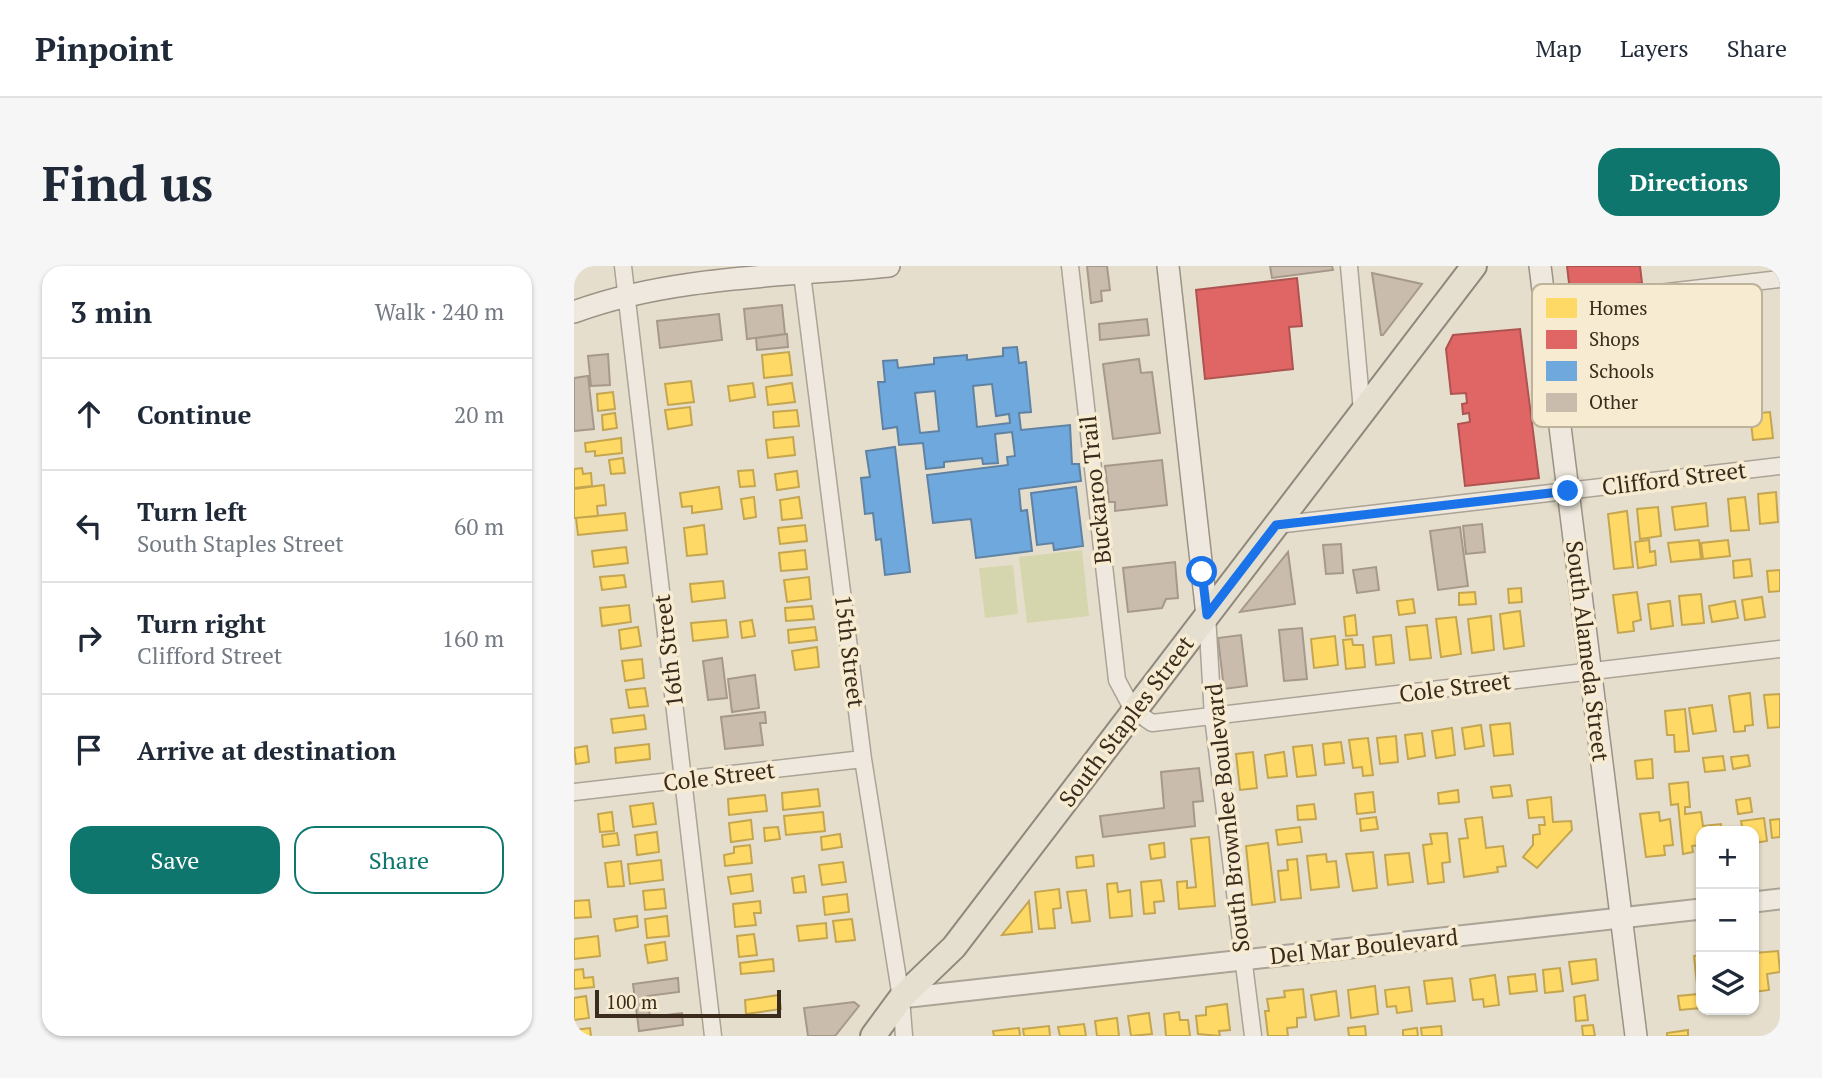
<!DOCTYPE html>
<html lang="en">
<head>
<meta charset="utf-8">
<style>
  body { margin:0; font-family:"PT Serif",serif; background:#f6f6f7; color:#1f2937 }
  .controls { position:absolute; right:21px; bottom:21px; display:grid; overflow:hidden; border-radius:14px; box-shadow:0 2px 5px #0004 }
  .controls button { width:63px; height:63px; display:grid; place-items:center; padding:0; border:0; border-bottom:2px solid #e0e1e3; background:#fff; color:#1f2937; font:35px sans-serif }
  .scale { position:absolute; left:21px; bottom:18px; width:186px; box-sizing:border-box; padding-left:7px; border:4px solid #3a2b1d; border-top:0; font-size:19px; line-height:24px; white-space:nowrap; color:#3a2b1d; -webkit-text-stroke:5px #f7ecd1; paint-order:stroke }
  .stop { position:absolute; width:21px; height:21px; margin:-16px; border:5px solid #1a73e8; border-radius:50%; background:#fff }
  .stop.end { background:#1a73e8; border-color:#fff; box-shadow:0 2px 7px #0008 }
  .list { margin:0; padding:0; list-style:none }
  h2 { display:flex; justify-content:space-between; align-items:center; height:91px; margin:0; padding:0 28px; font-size:30px }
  h2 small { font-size:23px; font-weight:400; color:#747a83 }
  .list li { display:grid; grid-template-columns:46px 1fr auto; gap:21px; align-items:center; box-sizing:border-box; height:112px; padding:0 28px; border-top:2px solid #e0e1e3 }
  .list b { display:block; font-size:26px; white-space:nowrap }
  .list p { margin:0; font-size:23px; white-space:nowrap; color:#747a83 }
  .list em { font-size:23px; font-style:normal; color:#747a83 }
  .actions { display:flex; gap:14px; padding:21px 28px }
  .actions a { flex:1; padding:16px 0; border:2px solid #0f766e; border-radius:21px; text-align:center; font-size:24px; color:#0f766e }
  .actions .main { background:#0f766e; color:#fff }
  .icon { flex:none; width:38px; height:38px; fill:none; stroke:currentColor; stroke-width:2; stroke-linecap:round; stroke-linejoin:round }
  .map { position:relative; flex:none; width:1206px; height:770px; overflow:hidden; border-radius:21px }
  header { display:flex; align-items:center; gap:42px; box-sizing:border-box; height:98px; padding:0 35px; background:#fff; border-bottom:2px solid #e0e1e3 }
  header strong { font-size:33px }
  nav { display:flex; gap:38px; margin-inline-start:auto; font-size:24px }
  .intro { display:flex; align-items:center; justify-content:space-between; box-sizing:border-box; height:168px; padding:0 42px }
  h1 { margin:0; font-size:49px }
  .button { padding:18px 32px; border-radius:21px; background:#0f766e; color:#fff; font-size:24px; font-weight:700 }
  main { display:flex; gap:42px; padding:0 42px }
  aside { flex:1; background:#fff; border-radius:21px; box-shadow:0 2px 5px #0004 }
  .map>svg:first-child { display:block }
  .green { fill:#d6d6ae }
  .homes { fill:#ffd966; stroke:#c4a550; stroke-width:2 }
  .shops { fill:#e06666; stroke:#ae5450; stroke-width:2 }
  .schools { fill:#6fa8dc; stroke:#5f82a3; stroke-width:2; fill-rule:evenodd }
  .building { fill:#cabcad; stroke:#a6998b; stroke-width:2 }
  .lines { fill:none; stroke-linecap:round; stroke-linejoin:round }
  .minor-casing { stroke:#aba396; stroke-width:19 }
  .tertiary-casing { stroke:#aba396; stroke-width:23 }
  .secondary-casing { stroke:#9b9285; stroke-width:24 }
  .primary-casing { stroke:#90887c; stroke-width:28 }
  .minor { stroke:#eee8de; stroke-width:16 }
  .tertiary { stroke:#eee8de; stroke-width:19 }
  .secondary { stroke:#eee8de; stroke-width:21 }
  .primary { stroke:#e5dfcf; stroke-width:24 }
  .route { stroke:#1a73e8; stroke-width:9 }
  .labels { text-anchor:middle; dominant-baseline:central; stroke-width:7; stroke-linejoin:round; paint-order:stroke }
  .street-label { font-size:23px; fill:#3a2b1d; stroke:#f7ecd1 }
  .key { fill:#f7ecd1; stroke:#beb29b; stroke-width:2 }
  .key-label { font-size:19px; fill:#3a2b1d }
</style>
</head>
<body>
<header>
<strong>Pinpoint</strong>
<nav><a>Map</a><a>Layers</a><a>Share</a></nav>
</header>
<div class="intro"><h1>Find us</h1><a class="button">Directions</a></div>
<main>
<aside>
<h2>3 min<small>Walk · 240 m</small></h2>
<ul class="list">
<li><svg class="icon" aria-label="ahead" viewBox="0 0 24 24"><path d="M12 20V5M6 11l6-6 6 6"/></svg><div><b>Continue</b></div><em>20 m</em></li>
<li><svg class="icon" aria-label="left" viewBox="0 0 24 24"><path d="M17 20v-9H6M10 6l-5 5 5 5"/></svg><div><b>Turn left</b><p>South Staples Street</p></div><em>60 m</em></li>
<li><svg class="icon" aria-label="right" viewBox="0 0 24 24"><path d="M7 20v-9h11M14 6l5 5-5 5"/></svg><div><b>Turn right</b><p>Clifford Street</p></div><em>160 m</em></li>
<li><svg class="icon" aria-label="arrive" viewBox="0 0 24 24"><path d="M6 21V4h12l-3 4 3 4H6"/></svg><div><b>Arrive at destination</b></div></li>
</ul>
<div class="actions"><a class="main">Save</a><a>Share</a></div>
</aside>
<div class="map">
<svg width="1206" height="770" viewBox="0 0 1206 770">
  <rect width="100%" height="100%" fill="#e6decc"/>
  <path class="green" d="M508 284 515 350 453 357 445 291Z
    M439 299 444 348 411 352 405 302Z"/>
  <path class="homes" d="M215 86 218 109 190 112 188 89Z
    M117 115 120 136 94 139 91 118Z
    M179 117 181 131 156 135 154 120Z
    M218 117 221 136 194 139 192 121Z
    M39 126 41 143 24 145 23 128Z
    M116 141 118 159 94 163 91 144Z
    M223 144 225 160 200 162 199 146Z
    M1196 146 1199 172 1179 174 1176 148Z
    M41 147 43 162 29 164 28 149Z
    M219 171 221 189 194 192 192 174Z
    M47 172 48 187 21 190V185L12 186 11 177Z
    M49 192 51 207 37 208 35 194Z
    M8 202 9 208 17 207 18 220 0 222V203Z
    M179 204 181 220 166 221 164 205Z
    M223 205 225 221 203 224 201 208Z
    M30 219 32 239 23 240 24 250 0 252V223Z
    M145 221 148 243 118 247V240L108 241 106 227Z
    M1202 226 1204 256 1186 258 1184 228Z
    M180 231 182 251 170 253 167 233Z
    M225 231 228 252 208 254 206 234Z
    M1171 231 1175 264 1157 265 1154 233Z
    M1132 237 1134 260 1101 264 1098 241Z
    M1084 241 1087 270 1066 273 1063 243Z
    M1053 245 1059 301 1040 303 1034 248Z
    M51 247 53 264 4 269 2 252Z
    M130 259 133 288 113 290 110 262Z
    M231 259 233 275 206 278 204 262Z
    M1075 274 1076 286 1081 285 1082 299 1064 302 1061 276Z
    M1125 274 1127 293 1097 296 1094 277Z
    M1154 274 1156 290 1129 293 1127 277Z
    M52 281 54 297 20 301 18 285Z
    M231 284 233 303 207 305 205 287Z
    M1176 293 1178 310 1160 312 1159 295Z
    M1206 304V325L1195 326 1193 305Z
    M50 309 52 321 28 324 26 311Z
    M235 311 237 333 213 336 210 314Z
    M149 315 151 332 118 336 116 318Z
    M947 322 948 336 935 337 934 323Z
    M901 326 902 338 885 339V327Z
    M1063 326 1067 354 1059 356 1060 365 1044 367 1039 329Z
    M1127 328 1130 357 1108 359 1105 330Z
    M1188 331 1191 351 1171 354 1168 334Z
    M839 333 841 347 825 349 823 335Z
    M1096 335 1099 360 1077 363 1074 338Z
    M1161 335 1164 352 1138 356 1135 340Z
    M55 339 57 356 28 360 26 342Z
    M238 340 240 353 212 355 211 342Z
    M946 345 950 380 930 383 926 348Z
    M781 349 783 369 772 370 770 351Z
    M917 350 920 384 898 387 894 353Z
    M882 351 887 388 867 391 862 353Z
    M152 354 154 371 119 375 117 357Z
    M178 354 181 370 168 372 166 356Z
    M853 359 857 392 836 394 832 361Z
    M64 361 67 380 47 383 45 364Z
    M241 361 243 374 215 377 214 364Z
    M817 369 820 397 802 399 799 371Z
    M761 370 764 399 740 402 737 373Z
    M778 373 779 379H789L791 401 772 403 769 374Z
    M243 381 245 401 221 404 218 385Z
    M68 393 70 412 51 415 48 395Z
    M71 422 74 440 55 442 52 424Z
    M1176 427 1179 459 1171 460V465L1160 466 1155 430Z
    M1206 428V461L1194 462 1190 429Z
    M1138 439 1142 465 1119 468 1115 442Z
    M1111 443 1115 485 1101 486 1100 469H1093L1091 445Z
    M70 449 72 463 39 467 37 453Z
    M936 457 939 488 920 490 916 459Z
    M907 459 910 480 891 483 888 462Z
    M878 462 881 489 862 492 858 465Z
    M848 467 851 490 834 493 831 469Z
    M822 470 824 496 806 498 803 472Z
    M794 472 799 509 789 510 788 501 779 502 775 474Z
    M767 476 770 497 751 499 749 478Z
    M75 478 76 493 42 497 41 482Z
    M738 479 742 509 723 511 719 481Z
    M13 480 15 496 2 498 0 482Z
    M679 486 683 522 666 524 662 488Z
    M710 486 713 510 694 512 691 489Z
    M1174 489 1176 500 1159 503 1157 491Z
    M1149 490 1151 504 1131 506 1129 492Z
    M1078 493 1079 512 1063 513 1061 495Z
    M1114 516 1116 541H1111V548L1127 546 1129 560 1147 558V565H1127V579L1118 580 1119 586 1109 588 1104 538 1097 539 1095 518Z
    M936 519 938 530 919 532 917 521Z
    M244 523 246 540 209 544 208 527Z
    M884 524 885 536 865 538 864 527Z
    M799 526 801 546 783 548 781 528Z
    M191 529 193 545 155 549 154 533Z
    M977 531 979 556 997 555 998 564 963 602 949 591 959 579V569L966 568 965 559H971L970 551 955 552 953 534Z
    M1176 532 1178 546 1164 548 1162 534Z
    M79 537 82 558 59 561 56 540Z
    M740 538 742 553 724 554 723 540Z
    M38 546 40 565 26 566 24 548Z
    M249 546 251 565 212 569 210 550Z
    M1085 546 1086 555 1096 553 1099 579 1090 580 1091 589 1072 591 1066 548Z
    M802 551 804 563 787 565 786 553Z
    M908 551 912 582 929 580 932 600 923 601 924 606 890 611 885 573 894 572 891 553Z
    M1190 552 1193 575 1180 577V565H1169L1167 555Z
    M1206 553V571L1198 572 1196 554Z
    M177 554 179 573 157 576 155 557Z
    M204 561 206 573 191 575 190 562Z
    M726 561 728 576 704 579 702 564Z
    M83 566 85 586 63 589 61 569Z
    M43 567 45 579 29 581 28 569Z
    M873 567 876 596 868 597 870 616 854 618 849 579 858 578 856 568Z
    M266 568 268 581 248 584 247 571Z
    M635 571 641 640 605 643 603 616 613 615V622L622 621 617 573Z
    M590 577 591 591 577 593 575 579Z
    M694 577 701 636 678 639 672 580Z
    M176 579 178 597 151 600 150 589 160 587V581Z
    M799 586 803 622 779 625 772 588Z
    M835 587 839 616 814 619 811 589Z
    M752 588 753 596 762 595 765 621 737 624 733 590Z
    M519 589 520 600 503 602 502 591Z
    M723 593 727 632 707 634 704 605 714 604 713 594Z
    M87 594 89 614 56 618 54 598Z
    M47 595 50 620 34 621 31 597Z
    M269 596 272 616 248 619 245 599Z
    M177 608 179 625 157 628 154 611Z
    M230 610 232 626 220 627 218 612Z
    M587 614 590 635 580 636 581 647 570 648 567 616Z
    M543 617 544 626 556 624 558 650 536 652 533 618Z
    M90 623 92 642 71 644 69 625Z
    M485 623 487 642 479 643 481 662 465 663 461 626Z
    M512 624 516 655 498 657 493 626Z
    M273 628 275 646 251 649 249 631Z
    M15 634 17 651 0 652V635Z
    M186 635 187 647H180L182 659 161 661 159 638Z
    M455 635 458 666 428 669Z
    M63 650 64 661 42 665 40 653Z
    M93 650 95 670 73 672 71 653Z
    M278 653 281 674 262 676 259 655Z
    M252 657 253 672 225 675 223 660Z
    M180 668 183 689 165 691 163 670Z
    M24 670 26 690 0 693V673Z
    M91 676 93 694 74 697 71 679Z
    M1204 685 1206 706 1193 708 1195 724 1180 726V687Z
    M1127 689V742L1106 744 1104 730 1124 728 1120 690Z
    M199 693 200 705 167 708 166 697Z
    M1022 693 1024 714 998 718 995 696Z
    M986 702 989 725 971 727 969 704Z
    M9 703 10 712 19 711 20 721 0 723V704Z
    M961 708 963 725 936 728 934 711Z
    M921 709 925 739 910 741 909 733 899 734 896 713Z
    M878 712 881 735 853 738 850 715Z
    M801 720 804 748 777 752 774 724Z
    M835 721 838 745 823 747 822 740 813 741 811 724Z
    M729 723 732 751 723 752V761L713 762 714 770H694L691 745H695L693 733 711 731 710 725Z
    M762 725 765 750 741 754 737 729Z
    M205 729 207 743 172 748 171 734Z
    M1011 729 1014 754 1002 755 1000 731Z
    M12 730 15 752 0 754V732Z
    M653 738 656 764 645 765 646 770 624 768 622 750 632 749V741Z
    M605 746 606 754H614L616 770H592L590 748Z
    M575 747 578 768 557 770 554 750Z
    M543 752 545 770H523L521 755Z
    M510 758 512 770H486L484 761Z
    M1019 759 1021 770H1009L1008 760Z
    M475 760 476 770H450L449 763Z
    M791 760 792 770H775L774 762Z
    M867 760 868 770H848L847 762Z
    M16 762 17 770H0V764Z
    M445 762 446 770H420L419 765Z
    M843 762 844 770H829V764Z
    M1114 764V770H1093V767Z"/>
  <path class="shops" d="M993 0H1066L1068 17 996 26Z
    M723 12 728 60 715 61 719 103 631 113 622 24Z
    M946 63 965 212 891 220 884 158 896 156 895 147 889 148 888 138 893 137 892 127 877 128 872 83 879 69Z"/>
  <path class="schools" d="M443 81 445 97 452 96 457 146 445 147 447 164 496 159 498 198H505L507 215 445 223 447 245 453 244 458 285 402 292 397 253 359 257 353 209 434 199 433 191 441 190 438 166 421 168 424 197 409 198 408 192 370 196V201L352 203 349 177 325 179 323 161 309 163 304 116H311L309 95 323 94 324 102 360 98V92L393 89V94L429 90V82ZM418 118 422 150 435 148 436 157 403 161 399 120ZM361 125 365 165 346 167 341 127Z
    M321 181 336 306 311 309 307 273 302 274 299 247 291 248 287 212 296 211 292 185Z
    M502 221 509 280 480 284 479 277 463 279 457 227Z"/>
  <path class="building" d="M513 0H533L536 24 527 25 528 35 517 37Z
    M696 0H758L759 4 698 12Z
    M798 7 848 18 809 69H807Z
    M208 39 211 68 173 73 170 43Z
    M145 48 148 74 86 82 83 55Z
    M573 53 575 69 526 74 525 58Z
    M213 68 214 81 183 84 182 72Z
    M34 88 36 119 17 120 14 90Z
    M565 93 567 107 578 106 586 167 539 173 529 98Z
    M14 110 20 163 0 165V112Z
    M588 194 593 239 541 245V236H535L531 200Z
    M908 258 911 286 892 288 889 260Z
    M886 261 894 320 864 324 856 265Z
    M767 278 769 307 752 308 749 279Z
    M714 286 721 338 666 346Z
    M601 296 604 332 592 333 588 342 554 346 549 302Z
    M802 301 805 324 783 327 779 304Z
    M728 362 733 413 710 415 705 364Z
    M667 369 673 420 650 423 644 372Z
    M148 392 153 432 134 434 129 395Z
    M181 409 185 442 158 446 154 413Z
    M191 446 192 457H186L189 479 151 483 147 451Z
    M625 502 629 535 619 536 621 560 529 571 526 550 590 542 587 506Z
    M104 712 105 726 73 730 76 751 108 747 109 759 65 765 59 718Z
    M280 736 285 740 261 770H234L230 742Z"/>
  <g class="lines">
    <defs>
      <path id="minor" d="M49 0 139 770
        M227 0 289 493 327 732 330 770
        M496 0 543 414 559 444 578 457 1206 383
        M775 0 788 145
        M972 40 1206 13
        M702 259 1206 200
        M633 349 639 451 679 770
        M0 526 289 493"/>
      <path id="tertiary" d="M1180 636 1206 633
        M327 732 1127 643"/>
      <path id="secondary" d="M594 0 633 349
        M966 0 1062 770
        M0 46C96 10 214 10 315 0"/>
      <path id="primary" d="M299 770 327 732 380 681 900 0"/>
    </defs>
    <use href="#minor" class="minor-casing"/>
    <use href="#tertiary" class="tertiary-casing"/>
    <use href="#secondary" class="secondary-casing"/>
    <use href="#primary" class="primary-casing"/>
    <use href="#minor" class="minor"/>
    <use href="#tertiary" class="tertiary"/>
    <use href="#secondary" class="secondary"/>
    <use href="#primary" class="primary"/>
  </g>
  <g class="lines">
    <path class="route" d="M628 306 633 349 702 259 994 225"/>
  </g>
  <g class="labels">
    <g class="street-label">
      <text transform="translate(1100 212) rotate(-7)">Clifford Street</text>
      <text transform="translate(521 224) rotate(-96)">Buckaroo Trail</text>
      <text transform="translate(94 385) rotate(-97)">16th Street</text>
      <text transform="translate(276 385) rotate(83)">15th Street</text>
      <text transform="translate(1014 385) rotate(83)">South Alameda Street</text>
      <text transform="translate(881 421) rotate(-7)">Cole Street</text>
      <text transform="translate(552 455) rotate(-53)">South Staples Street</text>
      <text transform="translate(145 510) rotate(-7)">Cole Street</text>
      <text transform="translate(653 552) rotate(-96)">South Brownlee Boulevard</text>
      <text transform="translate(790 680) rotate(-6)">Del Mar Boulevard</text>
    </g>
  </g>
  <rect x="958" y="18" width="230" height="143" rx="10" class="key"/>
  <rect x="972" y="32" width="31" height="20" fill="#ffd966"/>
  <rect x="972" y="64" width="31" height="19" fill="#e06666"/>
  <rect x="972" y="95" width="31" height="20" fill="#6fa8dc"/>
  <rect x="972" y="127" width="31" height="19" fill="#cabcad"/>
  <g class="key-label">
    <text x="1015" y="49">Homes</text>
    <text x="1015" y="80">Shops</text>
    <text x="1015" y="112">Schools</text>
    <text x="1015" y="143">Other</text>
  </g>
</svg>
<div class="controls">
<button>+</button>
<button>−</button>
<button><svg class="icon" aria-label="layers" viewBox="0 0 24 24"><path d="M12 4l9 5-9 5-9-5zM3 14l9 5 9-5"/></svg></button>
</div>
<div class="scale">100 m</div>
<div class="stop" style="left:628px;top:306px"></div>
<div class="stop end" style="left:994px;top:225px"></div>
</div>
</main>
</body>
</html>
